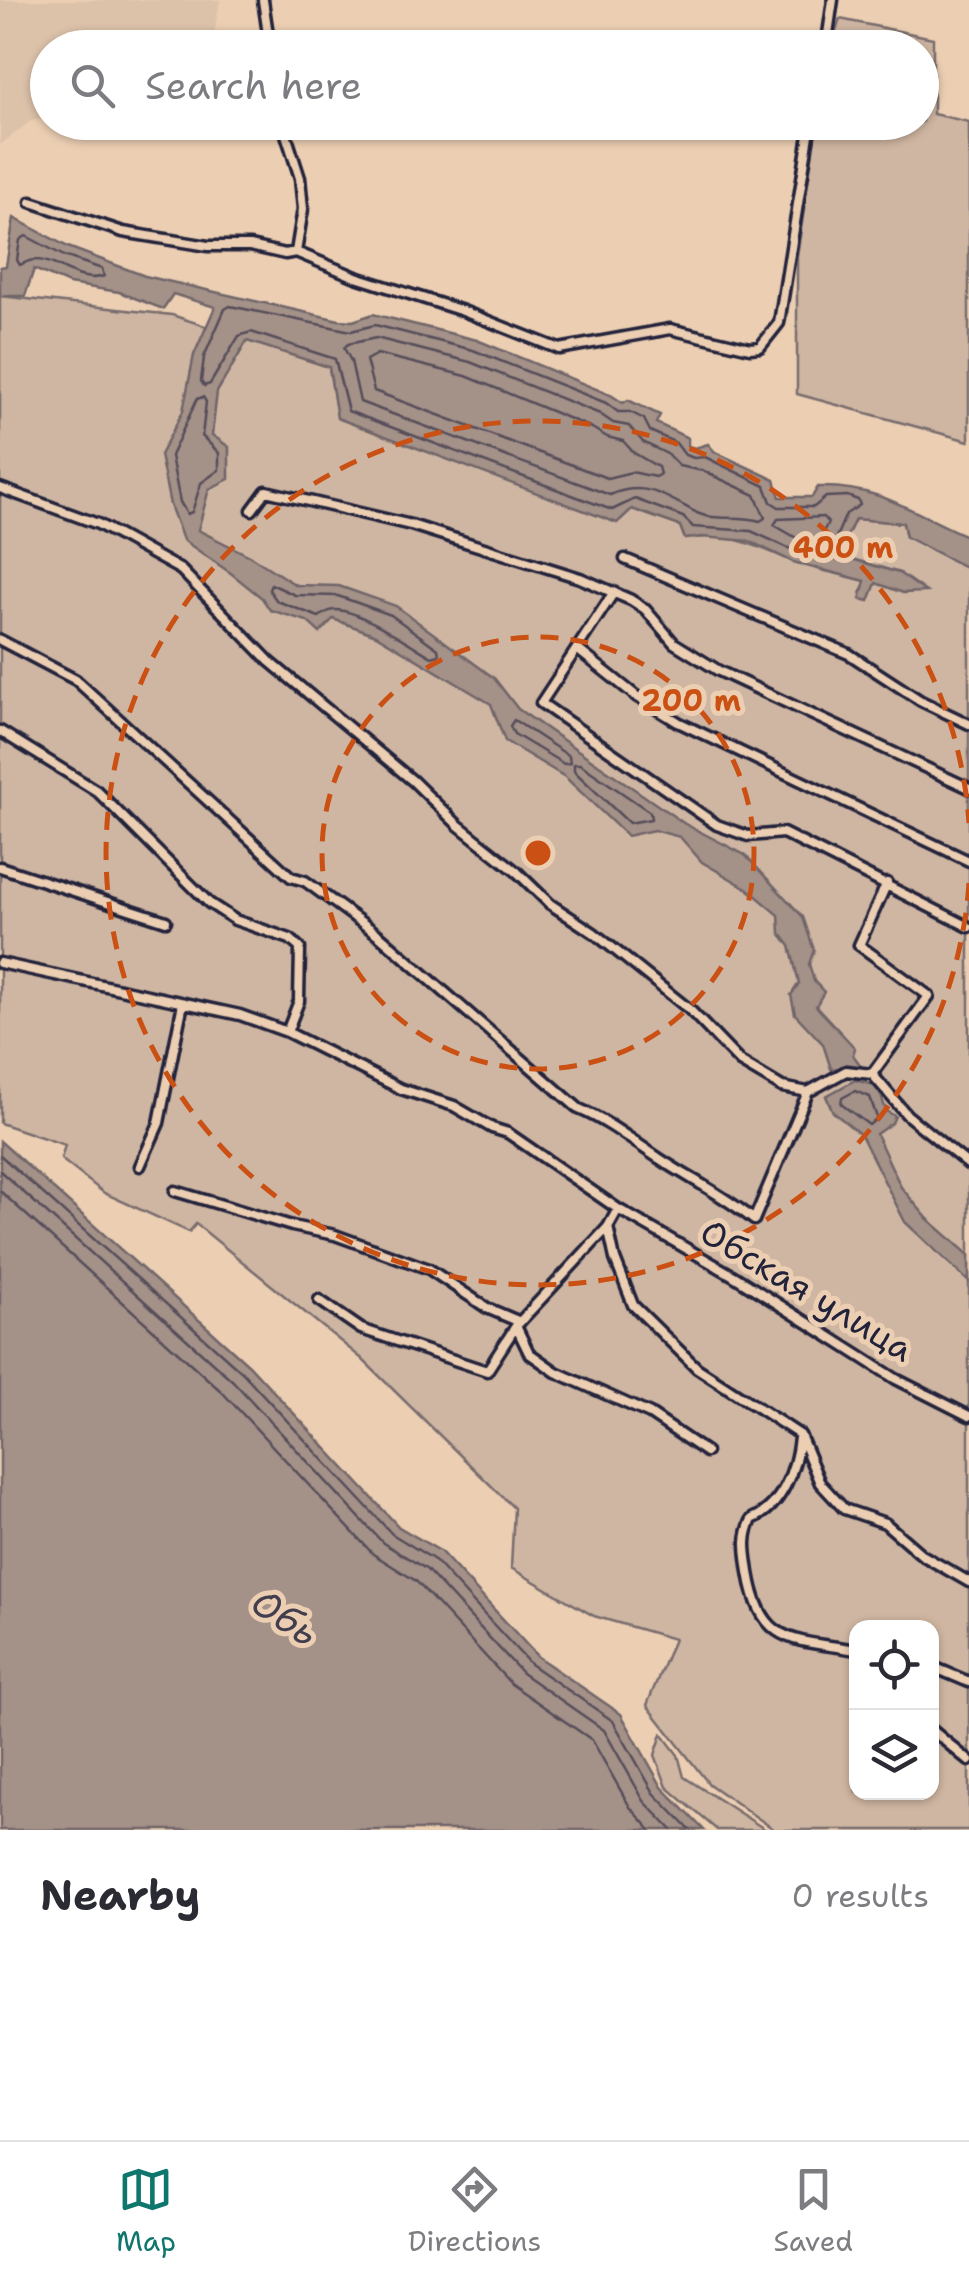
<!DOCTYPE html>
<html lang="en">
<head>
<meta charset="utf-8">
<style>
  body { margin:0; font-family:"Shantell Sans",sans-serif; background:#f2f2f3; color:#2b2b33 }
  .controls { position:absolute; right:30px; bottom:30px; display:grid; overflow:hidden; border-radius:20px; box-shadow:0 2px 8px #0004 }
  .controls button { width:90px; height:90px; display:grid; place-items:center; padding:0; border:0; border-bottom:2px solid #e1e1e2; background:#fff; color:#2b2b33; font:50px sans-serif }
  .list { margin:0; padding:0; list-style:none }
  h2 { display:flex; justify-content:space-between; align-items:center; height:130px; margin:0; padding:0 40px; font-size:42px }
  h2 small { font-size:32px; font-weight:400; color:#7c7c81 }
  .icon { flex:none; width:55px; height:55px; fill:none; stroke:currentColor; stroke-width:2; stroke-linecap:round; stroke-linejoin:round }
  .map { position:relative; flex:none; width:969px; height:1830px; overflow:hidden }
  .search { position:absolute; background:#fff; box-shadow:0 2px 8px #0004; left:30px; right:30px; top:30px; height:110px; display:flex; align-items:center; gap:25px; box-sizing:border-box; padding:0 35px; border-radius:55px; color:#7c7c81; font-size:38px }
  .sheet { height:310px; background:#fff }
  nav { display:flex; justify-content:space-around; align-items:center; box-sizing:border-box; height:140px; border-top:2px solid #e1e1e2; background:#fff; font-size:28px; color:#7c7c81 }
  nav a { display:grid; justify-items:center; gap:5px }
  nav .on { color:#0f766e }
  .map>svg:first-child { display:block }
  .built { fill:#ddc2aa }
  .green { fill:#cfb6a2; stroke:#786c6e; stroke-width:2.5; fill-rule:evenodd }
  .water { fill:#a49188; stroke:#706569; stroke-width:2.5 }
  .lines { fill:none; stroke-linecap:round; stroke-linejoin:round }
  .shore { stroke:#564e5a; stroke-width:2.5 }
  .minor-casing { stroke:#22223b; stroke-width:15 }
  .minor { stroke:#eccfb3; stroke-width:8 }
  .ring { fill:none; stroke:#ca5113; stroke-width:5; stroke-dasharray:18 12 }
  .labels { text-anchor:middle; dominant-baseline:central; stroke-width:10; stroke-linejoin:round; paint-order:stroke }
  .street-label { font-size:35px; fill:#22223b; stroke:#eccfb3 }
  .water-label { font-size:38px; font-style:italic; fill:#423e4e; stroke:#eccfb3 }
  .centre { fill:#ca5113; stroke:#eccfb3; stroke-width:5 }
  .ring-label { font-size:30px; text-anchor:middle; font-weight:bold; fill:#ca5113; stroke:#eccfb3; stroke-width:10; stroke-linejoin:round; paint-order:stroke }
</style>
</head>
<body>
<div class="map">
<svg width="969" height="1830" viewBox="0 0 969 1830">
  <rect width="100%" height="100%" fill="#eccfb3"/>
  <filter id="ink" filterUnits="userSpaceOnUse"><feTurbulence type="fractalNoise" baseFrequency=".01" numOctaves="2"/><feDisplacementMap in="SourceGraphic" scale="20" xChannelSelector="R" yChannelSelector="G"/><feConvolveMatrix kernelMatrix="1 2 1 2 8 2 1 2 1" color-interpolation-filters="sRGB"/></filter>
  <g filter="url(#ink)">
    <path class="built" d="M0 0H220L212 47 48 48 47 118 31 121 0 145Z"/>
    <path class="green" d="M840 19 933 38V114L969 122V441L797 394V256L817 123 922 122V48L831 47Z
      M0 296 172 315 329 367 335 404 680 526 685 539C732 532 750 544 790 560 814 570 841 574 866 581L860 594 875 582 899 573 838 555 855 519 903 523 906 537 969 569V1830H775L709 1784 647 1705 674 1639 594 1616 511 1568 514 1508 361 1358 196 1224 189 1232 104 1193 61 1159 65 1145 0 1123ZM856 1628H932V1792H856Z
      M662 1734 678 1755 684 1777 766 1830H717L667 1787 655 1755Z"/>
    <path class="water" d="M14 218 68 247 145 276 339 320 353 321 373 314 477 340 611 395 623 403 628 400 660 415 656 423 688 438V446L695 448 708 444 715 452 775 480 780 497H812L818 487C880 485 914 514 969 537V569L906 537 903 523 855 519 838 555 899 573 926 592 903 593 876 583 869 601 860 599 865 581 793 562 749 541 702 537 685 539 680 526 632 509 617 523 337 418 329 367 247 341 217 392 212 435 229 447V479L209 489 198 530 250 556 296 585 339 586 396 606 494 678 518 709 685 824 745 855 803 917 814 950 809 964 814 981 824 992 816 1006 855 1048 853 1055 861 1066 831 1069 823 1044 795 1014 791 995 799 983 790 946 780 933 779 915 748 889 702 862 680 837 654 830 627 836 565 777 505 741 491 704 376 635 333 619 320 633 307 621 270 610 262 598 232 574 183 540 170 505 160 455 183 411 194 355 215 307 173 294 163 309 119 292 69 284 34 269 25 296H0V267L6 266Z
      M855 1080 878 1086 886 1111 895 1116 892 1123 876 1134 901 1187 928 1219 969 1255V1282L905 1222 861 1135 833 1112 826 1096Z
      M0 1141 249 1365 399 1527 440 1551 538 1657 621 1714 662 1787 704 1830H0Z"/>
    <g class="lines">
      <path class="shore" d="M26 236 64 256 102 269 104 276C78 285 57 259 35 260 29 260 25 263 20 265L17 260 20 240Z
        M230 306 351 331 375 325 473 350 606 403 618 412H630L644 419 650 431 676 443 685 455 694 458 705 457 765 486 771 502 779 507H814L826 497 847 496 858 500 860 505 846 514 828 556 824 559 797 552 751 531 693 527 683 517 635 499 612 510 348 411 335 359 251 332 239 336 210 384 204 386 201 381 204 357 225 309Z
        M376 338 470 362 600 414 613 423 629 426 643 442 667 454 679 466 703 471 755 495 765 518 760 521C741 515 714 521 697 513 665 496 645 480 610 495L360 402 351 361 344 348 348 344Z
        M377 354 466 376 592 428 607 437 623 441 634 453 658 467 660 474 655 477 632 472 607 478 374 391 366 360Z
        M203 397 206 402 202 436 219 453V470L201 483 192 512 187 514 180 502 171 456 197 399Z
        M823 517 828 523 816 544 800 540 774 525 778 519Z
        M271 584 295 595 338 596 391 615 438 649 439 655 432 657C411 645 357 608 334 610 329 610 322 615 319 617L277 601 269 590Z
        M514 720 569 756 570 763 564 764 514 734 510 726Z
        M574 764H580L650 812 651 819 629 823 574 771Z
        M855 1091 870 1097 877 1118 869 1125 841 1104 842 1098Z
        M0 1155 242 1372 392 1534 433 1559 530 1664 613 1721 654 1793 690 1830
        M0 1171 233 1381 383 1543 426 1569 522 1673 604 1730 644 1801 672 1830
        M0 1191 222 1392 373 1554 416 1581 511 1684 592 1740 630 1807 651 1830"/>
      <defs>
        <path id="minor" d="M263 0 270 48
          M826 48 833 0
          M282 122 300 178 303 209 296 252
          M31 202 123 232 208 246H250L285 254 296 252 356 277 463 311 559 349 670 329 750 348 760 347 779 323 811 122
          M0 488 98 524 181 570 269 661 413 781 458 825 517 872 550 904 594 933 690 1010 740 1062 782 1087 808 1092
          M252 510 266 491 411 525 580 578 631 600 645 609 674 643 719 671 969 788
          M625 559 849 654 921 701 969 724
          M614 592 541 703 717 825 748 836 783 833 969 927
          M0 640 76 680 291 877 305 881 380 936 579 1109C608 1121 634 1142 660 1159 692 1180 725 1196 754 1220L808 1092 846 1071 872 1074 907 1115 969 1165
          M577 649 636 696 678 722 969 861
          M0 731 97 791 209 903 235 920 290 939 300 948 299 1001 287 1032
          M0 867 166 921
          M0 963 240 1015 287 1032 401 1089 454 1106 492 1128 508 1133 618 1209 734 1276 896 1379 969 1416
          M872 1074 929 996 859 945 887 883
          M140 1166 159 1123 183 1003
          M175 1191 292 1226 335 1235 429 1269 487 1308 520 1322
          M608 1227 615 1259 633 1305 697 1368 800 1435 820 1483 844 1509 885 1523 922 1555 969 1582
          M319 1300 361 1329 487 1371 516 1326 608 1227 618 1209
          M516 1326 529 1353 556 1372 650 1414 706 1452
          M799 1438C796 1468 782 1507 752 1519 743 1538 746 1551 749 1572 761 1646 793 1639 856 1650
          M932 1671 938 1669 969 1682
          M932 1730 969 1761"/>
      </defs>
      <use href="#minor" class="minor-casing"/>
      <use href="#minor" class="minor"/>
    </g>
  </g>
  <g class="ring">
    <circle cx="538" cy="853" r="216"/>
    <path d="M969 883A432 432 0 1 1 969 823"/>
  </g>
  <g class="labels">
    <g class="street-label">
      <text transform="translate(807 1290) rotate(31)">Обская улица</text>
    </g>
    <g class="water-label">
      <text transform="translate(285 1617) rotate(34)">Обь</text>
    </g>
  </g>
  <circle cx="538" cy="853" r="15" class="centre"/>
  <g class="ring-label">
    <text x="843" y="558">400 m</text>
    <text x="691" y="711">200 m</text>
  </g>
</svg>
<div class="controls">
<button><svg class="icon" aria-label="locate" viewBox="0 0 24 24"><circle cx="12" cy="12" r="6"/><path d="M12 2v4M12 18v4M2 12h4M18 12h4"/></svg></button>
<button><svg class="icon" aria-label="layers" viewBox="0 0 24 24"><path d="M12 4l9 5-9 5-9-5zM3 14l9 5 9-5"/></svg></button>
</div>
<div class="search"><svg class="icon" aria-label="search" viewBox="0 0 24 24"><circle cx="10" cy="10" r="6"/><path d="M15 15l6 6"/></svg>Search here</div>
</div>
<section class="sheet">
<h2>Nearby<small>0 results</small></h2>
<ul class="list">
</ul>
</section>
<nav>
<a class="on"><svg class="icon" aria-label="map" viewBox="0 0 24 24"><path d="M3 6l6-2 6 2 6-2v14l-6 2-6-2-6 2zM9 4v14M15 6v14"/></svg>Map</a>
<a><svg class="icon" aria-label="directions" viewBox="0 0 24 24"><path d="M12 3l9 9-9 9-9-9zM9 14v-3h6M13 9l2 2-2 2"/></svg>Directions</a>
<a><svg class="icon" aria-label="saved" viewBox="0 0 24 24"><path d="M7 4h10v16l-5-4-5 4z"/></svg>Saved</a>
</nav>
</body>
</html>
